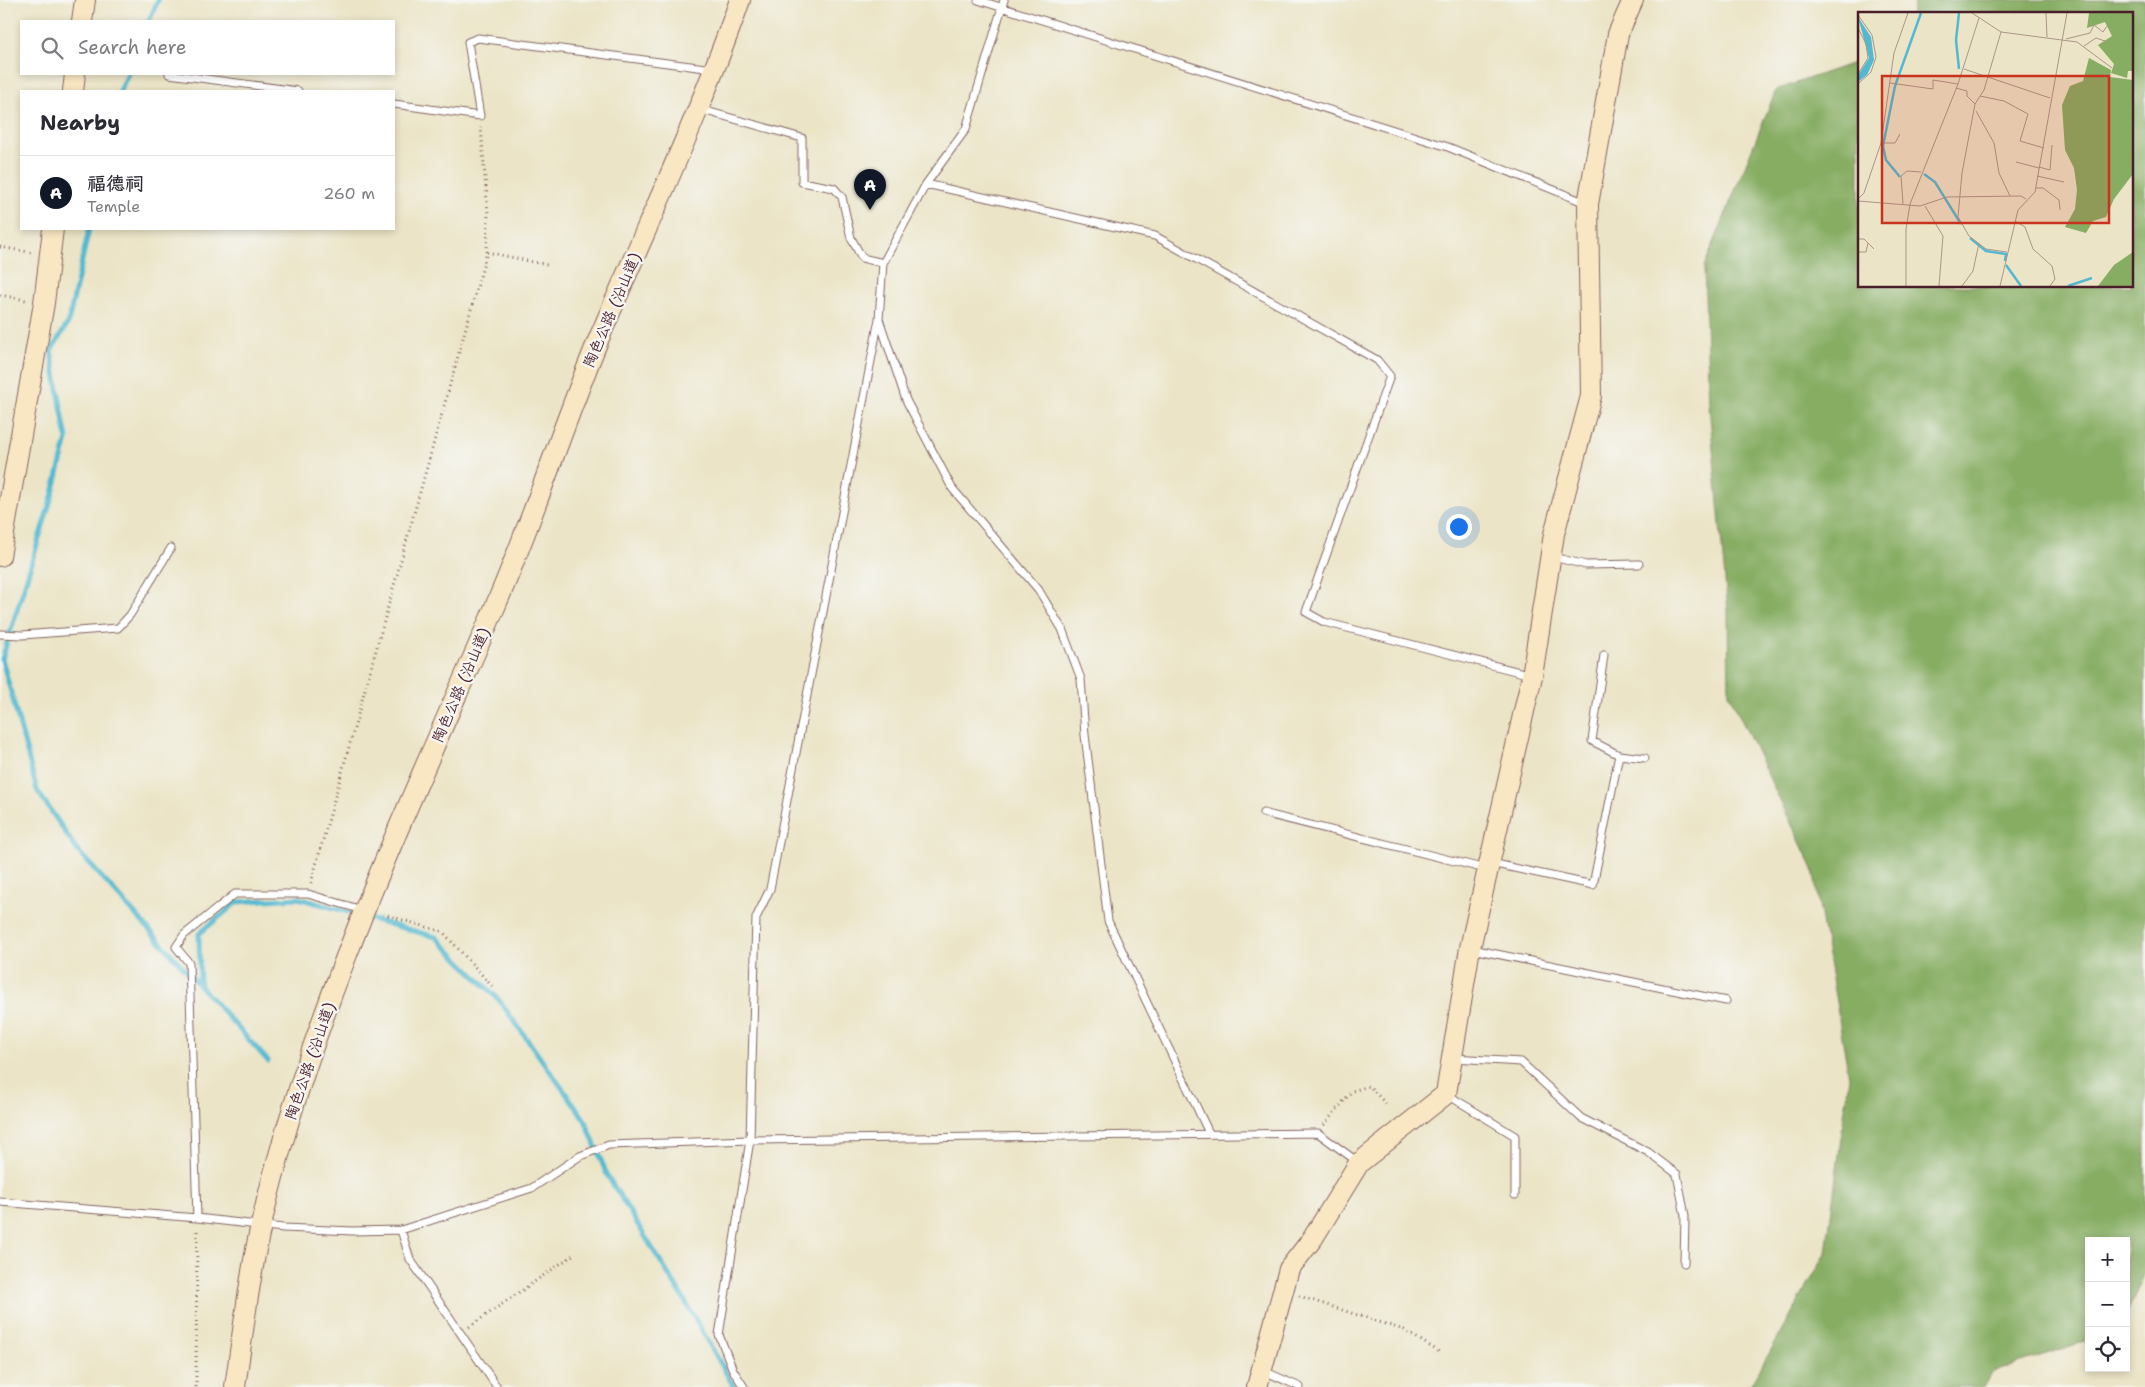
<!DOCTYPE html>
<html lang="en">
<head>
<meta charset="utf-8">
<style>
  body { margin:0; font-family:"Shantell Sans","LXGW WenKai TC",sans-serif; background:#f7f7f7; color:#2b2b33 }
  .controls { position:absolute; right:15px; bottom:15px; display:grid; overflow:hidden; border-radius:0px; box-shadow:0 2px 8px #0003 }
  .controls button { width:45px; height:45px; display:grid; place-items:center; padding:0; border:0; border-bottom:1px solid #e1e1e2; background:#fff; color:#2b2b33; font:25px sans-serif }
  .you { position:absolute; left:1458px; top:526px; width:18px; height:18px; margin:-12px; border:4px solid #fff; border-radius:50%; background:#1a73e8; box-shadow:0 0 0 8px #1a73e833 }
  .badge { display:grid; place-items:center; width:32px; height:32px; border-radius:50%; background:#111827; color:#fff; font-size:16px; font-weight:700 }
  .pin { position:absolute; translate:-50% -41px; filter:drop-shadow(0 1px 2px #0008) }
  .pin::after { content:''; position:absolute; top:26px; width:18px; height:15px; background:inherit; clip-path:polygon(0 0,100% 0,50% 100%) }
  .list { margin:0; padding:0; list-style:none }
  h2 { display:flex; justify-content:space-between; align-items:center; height:65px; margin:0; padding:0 20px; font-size:21px }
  h2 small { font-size:16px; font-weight:400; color:#7c7c81 }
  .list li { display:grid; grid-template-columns:32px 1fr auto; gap:15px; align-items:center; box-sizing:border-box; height:75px; padding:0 20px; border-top:1px solid #e1e1e2 }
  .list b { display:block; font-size:19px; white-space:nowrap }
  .list p { margin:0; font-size:16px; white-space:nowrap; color:#7c7c81 }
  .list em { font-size:16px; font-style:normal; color:#7c7c81 }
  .icon { flex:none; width:28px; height:28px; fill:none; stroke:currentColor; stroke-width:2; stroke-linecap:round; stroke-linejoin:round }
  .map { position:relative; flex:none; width:2145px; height:1387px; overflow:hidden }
  .search { position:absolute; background:#fff; box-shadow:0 2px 8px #0003; left:20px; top:20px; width:375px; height:55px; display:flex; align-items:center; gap:12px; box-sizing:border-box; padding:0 18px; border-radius:0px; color:#7c7c81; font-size:19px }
  .panel { position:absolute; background:#fff; box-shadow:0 2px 8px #0003; left:20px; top:90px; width:375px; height:140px; border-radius:0px }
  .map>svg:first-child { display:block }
  .forest { fill:#87ad63; stroke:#686647 }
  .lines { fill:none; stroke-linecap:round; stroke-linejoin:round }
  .stream { stroke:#52b9d0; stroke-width:5 }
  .lane-casing { stroke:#826461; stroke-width:9 }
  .secondary-casing { stroke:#826461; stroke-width:22 }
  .path { stroke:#826461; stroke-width:3; stroke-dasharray:1 4; stroke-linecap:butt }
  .lane { stroke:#fff; stroke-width:7 }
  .secondary { stroke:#f9e7c3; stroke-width:20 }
  .labels { text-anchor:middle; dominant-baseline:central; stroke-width:4.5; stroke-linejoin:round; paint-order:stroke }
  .street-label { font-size:15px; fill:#4a1f2b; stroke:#f6f6f2 }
  .inset-river { fill:none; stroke:#52b9d0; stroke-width:2.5 }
  .inset-road { fill:none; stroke:#ab9588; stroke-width:1 }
  .view { fill:#c8321e; fill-opacity:0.15; stroke:#c8321e; stroke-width:2.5 }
  .inset-edge { fill:none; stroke:#4a1f2b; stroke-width:2.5 }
</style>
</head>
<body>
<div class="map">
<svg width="2145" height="1387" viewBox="0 0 2145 1387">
  <rect width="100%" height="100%" fill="#f6f6f2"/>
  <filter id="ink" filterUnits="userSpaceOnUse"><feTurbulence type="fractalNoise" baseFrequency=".02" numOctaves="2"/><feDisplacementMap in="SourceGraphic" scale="10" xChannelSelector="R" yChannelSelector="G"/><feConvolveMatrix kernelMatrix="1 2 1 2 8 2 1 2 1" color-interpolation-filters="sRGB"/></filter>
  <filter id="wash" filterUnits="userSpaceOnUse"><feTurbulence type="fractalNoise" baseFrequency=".0096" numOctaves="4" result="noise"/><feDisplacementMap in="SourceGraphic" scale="20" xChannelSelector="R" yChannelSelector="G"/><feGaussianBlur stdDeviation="1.12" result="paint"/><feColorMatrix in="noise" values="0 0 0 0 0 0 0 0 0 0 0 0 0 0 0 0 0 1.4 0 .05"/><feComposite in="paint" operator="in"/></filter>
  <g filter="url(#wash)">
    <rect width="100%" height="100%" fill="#ebe4c6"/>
    <path class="forest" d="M1916 0H2145V1273L2126 1315V1241H2089V1340L1994 1371 1984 1387H1750L1826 1253 1849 1077 1813 869 1729 694 1728 612 1709 405 1704 267 1776 90 1859 61V286H2131V14H1911Z"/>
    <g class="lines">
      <path class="stream" d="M149 21 158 0
        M120 91 128 74
        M89 229 68 323 51 351 67 439 53 493 2 659 37 790 77 850 268 1061
        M367 918 436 937 499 1000 585 1120 607 1175 685 1301 734 1387
        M200 987 199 934 237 902 298 898 359 915"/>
    </g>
  </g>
  <g filter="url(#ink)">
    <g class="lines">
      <defs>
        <path id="lane" d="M978 0 1448 147 1586 203
          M169 74 298 91
          M394 104 480 116 468 42 478 38 713 69
          M699 109 802 138V182L834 188 842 197 851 238 862 258 883 263
          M926 184 1155 236 1377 360 1390 376 1306 612 1324 622 1531 675
          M879 319 906 400 952 488 1038 589 1062 629 1081 679 1085 735 1108 921 1209 1133
          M1553 557 1586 565 1639 564
          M0 634 22 635 118 628 130 615 171 548
          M1619 755 1645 758
          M1263 813 1486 869
          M1491 863 1593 885 1619 755 1592 741 1604 655
          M1472 949 1726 1001
          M1453 1058 1521 1062 1581 1118 1648 1152 1677 1174 1685 1216 1684 1263
          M1448 1095 1515 1136V1195
          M0 1202 197 1218 283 1228 353 1231 401 1230 532 1188 580 1156 609 1145 750 1140 1318 1133 1358 1162
          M197 1218 189 963 176 947 184 935 235 894H308L362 910
          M401 1230 410 1259 497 1387
          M1264 1371 1300 1387
          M744 1387 733 1370 719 1335 750 1140 756 918 770 889 879 319 883 263 926 184 966 129 1004 0"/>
        <path id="secondary" d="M82 21 85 0
          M73 91 75 74
          M0 556 44 303 53 229
          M235 1387C243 1333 249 1278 261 1225 310 1013 409 806 495 607 533 520 561 430 597 343 645 229 699 117 740 0
          M1257 1387 1289 1269 1313 1238 1359 1163 1446 1094 1470 948 1532 676 1554 534 1591 396 1588 204 1618 34 1633 0"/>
      </defs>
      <use href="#lane" class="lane-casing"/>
      <use href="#secondary" class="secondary-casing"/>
      <path class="path" d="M0 247 34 253
        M487 252 547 265
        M0 295 26 300
        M311 883 487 252 488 214 481 127
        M383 914 443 932 492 986
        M1324 1125 1352 1091 1369 1086 1387 1105
        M1299 1296 1404 1330 1441 1353
        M469 1327 573 1255
        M196 1387 197 1229"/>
      <use href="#lane" class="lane"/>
      <use href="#secondary" class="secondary"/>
    </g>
  </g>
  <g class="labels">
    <g class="street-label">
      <text transform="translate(612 310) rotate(-67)">陶色公路 (沿山道)</text>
      <text transform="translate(461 685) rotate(-67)">陶色公路 (沿山道)</text>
      <text transform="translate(310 1061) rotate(-71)">陶色公路 (沿山道)</text>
    </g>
  </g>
  <g transform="translate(1858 12)">
    <rect width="275" height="275" fill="#ebe4c6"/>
    <path d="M231 1H275V59H270L269 66 253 61 256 52 240 33 254 24 247 10 229 16ZM231 46 253 58 252 65 275 68V162L256 187 248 205 235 209 228 221 207 215 217 197 219 178 216 156 207 138 204 93 212 74 225 69ZM275 240V274H240L256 253Z" fill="#87ad63"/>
    <path d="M0 5 13 25 16 48 9 63 0 70V63L11 46Z" fill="#52b9d0"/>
    <path class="inset-river" d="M101 57 98 28 101 1M66 162 77 170 103 212M42 165 28 148 25 134 37 74 63 1M112 226 128 239 148 242 147 249M148 253 163 274M210 274 234 266"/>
    <path class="inset-road" d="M114 1 143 20 219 30 254 56M188 1 189 25M0 3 14 23 18 45 13 60 0 72M0 16 8 32 10 46 0 62M143 20 126 78 117 92 104 161 100 205 111 224 128 237 149 240M208 27 232 21 236 13 245 20 249 14M226 34 238 26 250 30M106 57 192 86M32 71 75 77V68L100 72M98 76 109 79V84L117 92M122 84 146 89 170 102 162 129 186 136M118 99 136 131 141 161 152 184M23 131H37L42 122M158 150 181 156M181 155 192 158 194 133M179 164 206 170M178 176H185L201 188 202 198M0 187 6 181 23 131 36 41 50 1M0 189 62 194 89 185 163 184 168 187M45 192 43 164 49 159 63 160M67 194 85 224 81 274M157 209 167 215 175 237 194 254 197 267 192 274M0 219V258M1 227H6L16 237M1 240H8L10 231M48 274V217L52 192 100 72 121 6M104 274 115 259 121 231M142 274 160 198 177 180 209 1"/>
    <path class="view" d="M24 64H251V211H24Z"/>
    <rect width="275" height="275" class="inset-edge"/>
  </g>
</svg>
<div class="controls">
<button>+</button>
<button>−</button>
<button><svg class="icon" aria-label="locate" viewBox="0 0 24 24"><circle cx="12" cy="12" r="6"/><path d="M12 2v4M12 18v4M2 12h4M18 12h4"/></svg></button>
</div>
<div class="you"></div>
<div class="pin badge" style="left:870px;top:210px">A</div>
<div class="search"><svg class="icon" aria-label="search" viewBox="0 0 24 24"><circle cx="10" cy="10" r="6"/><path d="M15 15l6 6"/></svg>Search here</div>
<section class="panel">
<h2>Nearby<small></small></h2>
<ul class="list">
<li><span class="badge">A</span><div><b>福德祠</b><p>Temple</p></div><em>260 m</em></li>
</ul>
</section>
</div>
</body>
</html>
